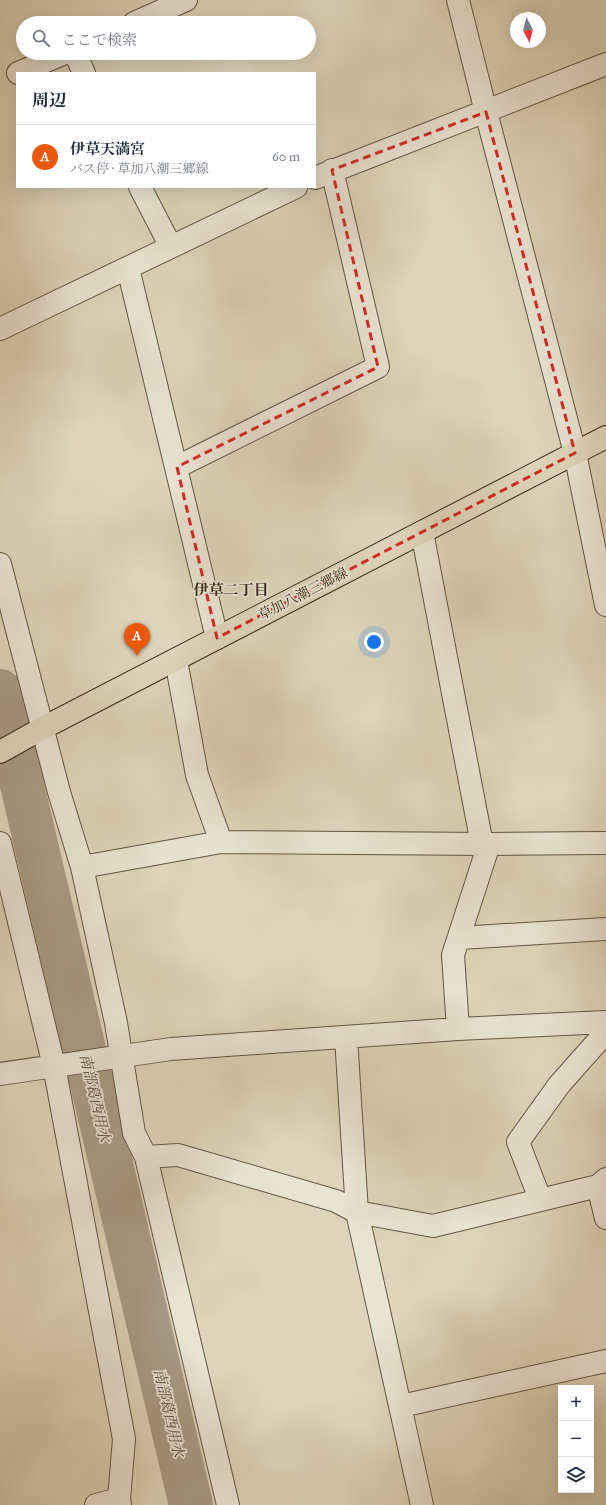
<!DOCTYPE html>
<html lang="ja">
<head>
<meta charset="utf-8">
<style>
  body { margin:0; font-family:"IM FELL Great Primer","Noto Serif JP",serif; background:#f2f2f3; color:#1f2937 }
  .controls { position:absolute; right:12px; bottom:12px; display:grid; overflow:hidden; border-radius:0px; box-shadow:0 4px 16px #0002 }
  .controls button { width:36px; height:36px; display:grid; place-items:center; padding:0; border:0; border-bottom:1px solid #e0e1e3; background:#fff; color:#1f2937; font:20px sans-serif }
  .compass { position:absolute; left:510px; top:12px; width:36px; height:36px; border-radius:50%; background:#fff; box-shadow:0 4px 16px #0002; rotate:173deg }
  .you { position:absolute; left:374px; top:642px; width:14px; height:14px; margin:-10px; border:3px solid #fff; border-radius:50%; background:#1a73e8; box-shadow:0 0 0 6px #1a73e833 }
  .badge { display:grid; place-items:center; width:26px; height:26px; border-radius:50%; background:#ea580c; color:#fff; font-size:13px; font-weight:700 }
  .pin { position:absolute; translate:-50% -33px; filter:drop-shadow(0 1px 2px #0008) }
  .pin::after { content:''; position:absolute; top:21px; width:14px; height:12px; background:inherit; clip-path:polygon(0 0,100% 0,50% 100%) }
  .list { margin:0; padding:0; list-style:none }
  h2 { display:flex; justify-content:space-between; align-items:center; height:52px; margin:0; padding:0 16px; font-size:17px }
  h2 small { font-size:13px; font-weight:400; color:#747a83 }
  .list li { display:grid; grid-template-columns:26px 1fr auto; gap:12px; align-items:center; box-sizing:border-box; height:64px; padding:0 16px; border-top:1px solid #e0e1e3 }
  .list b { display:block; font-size:15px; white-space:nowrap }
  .list p { margin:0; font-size:13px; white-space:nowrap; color:#747a83 }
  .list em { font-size:13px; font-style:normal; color:#747a83 }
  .icon { flex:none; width:22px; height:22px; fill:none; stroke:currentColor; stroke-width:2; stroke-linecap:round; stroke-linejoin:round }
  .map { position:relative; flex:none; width:606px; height:1505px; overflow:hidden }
  .search { position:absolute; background:#fff; box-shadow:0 4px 16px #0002; left:16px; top:16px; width:300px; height:44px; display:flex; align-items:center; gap:10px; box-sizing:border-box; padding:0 14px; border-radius:22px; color:#747a83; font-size:15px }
  .panel { position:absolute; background:#fff; box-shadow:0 4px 16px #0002; left:16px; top:72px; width:300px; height:116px; border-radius:0px }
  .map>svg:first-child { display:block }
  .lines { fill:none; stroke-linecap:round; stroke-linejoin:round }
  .river { stroke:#a69a83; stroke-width:44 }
  .minor-casing { stroke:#645442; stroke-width:24 }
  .major-casing { stroke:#3b291b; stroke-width:24 }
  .minor { stroke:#e9e3d2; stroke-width:22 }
  .major { stroke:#ddd4b9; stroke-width:22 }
  .marked { fill:none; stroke:#d62828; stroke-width:3; stroke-dasharray:8 5; stroke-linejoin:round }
  .labels { text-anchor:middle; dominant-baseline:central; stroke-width:3.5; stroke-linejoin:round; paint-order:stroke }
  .street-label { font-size:14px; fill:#3b291b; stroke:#e9e3d2 }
  .neighbourhood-label { font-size:15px; font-weight:bold; fill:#3b291b; stroke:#e9e3d2 }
  .water-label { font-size:15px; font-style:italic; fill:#5b4b3a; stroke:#e9e3d2 }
</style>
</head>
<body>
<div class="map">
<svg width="606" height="1505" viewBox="0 0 606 1505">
  <rect width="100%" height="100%" fill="#ddd4b9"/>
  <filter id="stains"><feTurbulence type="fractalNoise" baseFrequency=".005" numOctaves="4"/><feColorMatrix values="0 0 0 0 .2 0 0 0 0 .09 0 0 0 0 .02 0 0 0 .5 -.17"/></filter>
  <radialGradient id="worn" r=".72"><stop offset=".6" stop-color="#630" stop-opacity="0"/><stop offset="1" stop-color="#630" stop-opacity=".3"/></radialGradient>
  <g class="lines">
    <path class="river" d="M0 691 191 1505"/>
    <defs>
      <path id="minor" d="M458 0 486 112 575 453 606 605
        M134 23 186 0
        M75 53 84 73
        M18 73 65 53
        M315 178 606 64
        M140 187 171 247
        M128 268 217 638
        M0 329 296 187
        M177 467 378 367 332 170
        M422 532 482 844
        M0 564 59 792 82 867 116 1023 134 1133 146 1157 228 1505
        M176 660 197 775 221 842
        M0 843 54 1066 124 1439 119 1499 120 1505
        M82 867 221 842 489 844 606 843
        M459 938 606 929
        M458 1029 453 955 489 844
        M346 1037 357 1212 422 1505
        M0 1074 171 1049 458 1029 606 1022
        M146 1157 178 1155 336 1201 357 1212 433 1226 598 1186 606 1179
        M598 1186 606 1218
        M540 1199 518 1142 559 1085 606 1032
        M401 1406 606 1361
        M96 1505 119 1499"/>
      <path id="major" d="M0 752 43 728 606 437"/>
    </defs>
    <use href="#minor" class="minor-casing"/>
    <use href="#major" class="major-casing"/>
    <use href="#minor" class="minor"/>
    <use href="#major" class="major"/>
  </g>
  <path class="marked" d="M486 112 575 453 217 638 177 467 378 367 332 170Z"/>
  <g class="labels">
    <g class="street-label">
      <text transform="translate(303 594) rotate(-27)">草加八潮三郷線</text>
    </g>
    <g class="neighbourhood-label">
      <text x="231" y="590">伊草二丁目</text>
    </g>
    <g class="water-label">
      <text transform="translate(95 1098) rotate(77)">南部葛西用水</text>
      <text transform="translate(169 1413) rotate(77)">南部葛西用水</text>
    </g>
  </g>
  <rect width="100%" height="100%" filter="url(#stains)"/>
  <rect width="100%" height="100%" fill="url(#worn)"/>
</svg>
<div class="controls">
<button>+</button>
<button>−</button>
<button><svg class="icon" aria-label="layers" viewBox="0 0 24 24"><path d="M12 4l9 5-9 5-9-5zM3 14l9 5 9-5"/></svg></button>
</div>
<svg class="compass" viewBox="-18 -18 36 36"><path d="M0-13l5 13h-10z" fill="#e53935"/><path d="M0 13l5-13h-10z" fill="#747a83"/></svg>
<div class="you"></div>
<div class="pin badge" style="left:137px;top:656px">A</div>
<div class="search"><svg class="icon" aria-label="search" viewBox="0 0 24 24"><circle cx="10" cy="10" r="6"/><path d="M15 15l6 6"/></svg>ここで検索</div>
<section class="panel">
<h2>周辺<small></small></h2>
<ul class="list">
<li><span class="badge">A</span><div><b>伊草天満宮</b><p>バス停 · 草加八潮三郷線</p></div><em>60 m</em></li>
</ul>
</section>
</div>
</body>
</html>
